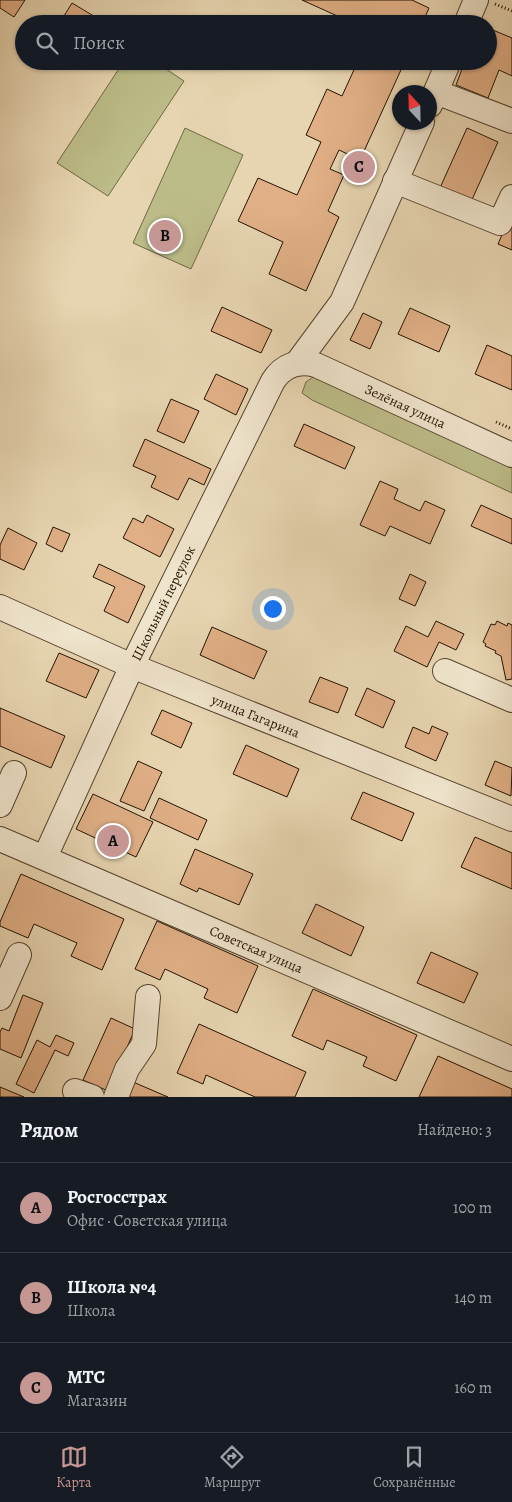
<!DOCTYPE html>
<html lang="ru">
<head>
<meta charset="utf-8">
<style>
  body { margin:0; font-family:Alegreya,serif; background:#242831; color:#f1f3f6 }
  .compass { position:absolute; left:392px; top:85px; width:45px; height:45px; border-radius:50%; background:#171b24; box-shadow:0 1px 4px #0004; rotate:338deg }
  .you { position:absolute; left:272px; top:608px; width:18px; height:18px; margin:-12px; border:4px solid #fff; border-radius:50%; background:#1a73e8; box-shadow:0 0 0 8px #1a73e833 }
  .badge { display:grid; place-items:center; width:32px; height:32px; border-radius:50%; background:#c59692; color:#111; font-size:16px; font-weight:700 }
  .pin { position:absolute; translate:-50% -50%; border:2px solid #fff; box-shadow:0 1px 5px #0006 }
  .list { margin:0; padding:0; list-style:none }
  h2 { display:flex; justify-content:space-between; align-items:center; height:65px; margin:0; padding:0 20px; font-size:21px }
  h2 small { font-size:16px; font-weight:400; color:#9ea1a6 }
  .list li { display:grid; grid-template-columns:32px 1fr auto; gap:15px; align-items:center; box-sizing:border-box; height:90px; padding:0 20px; border-top:1px solid #363941 }
  .list b { display:block; font-size:19px; white-space:nowrap }
  .list p { margin:0; font-size:16px; white-space:nowrap; color:#9ea1a6 }
  .list em { font-size:16px; font-style:normal; color:#9ea1a6 }
  .icon { flex:none; width:28px; height:28px; fill:none; stroke:currentColor; stroke-width:2; stroke-linecap:round; stroke-linejoin:round }
  .map { position:relative; flex:none; width:512px; height:1097px; overflow:hidden }
  .search { position:absolute; background:#171b24; box-shadow:0 1px 4px #0004; left:15px; right:15px; top:15px; height:55px; display:flex; align-items:center; gap:12px; box-sizing:border-box; padding:0 18px; border-radius:28px; color:#9ea1a6; font-size:19px }
  .sheet { height:335px; background:#171b24 }
  nav { display:flex; justify-content:space-around; align-items:center; box-sizing:border-box; height:70px; border-top:1px solid #363941; background:#171b24; font-size:14px; color:#9ea1a6 }
  nav a { display:grid; justify-items:center; gap:2px }
  nav .on { color:#c59692 }
  .map>svg:first-child { display:block }
  .green { fill:#bcbc88; stroke:#706745 }
  .building { fill:#e0af86; stroke:#241202 }
  .lines { fill:none; stroke-linecap:round; stroke-linejoin:round }
  .minor-casing { stroke:#55432e; stroke-width:26 }
  .path { stroke:#241202; stroke-width:3; stroke-dasharray:1 2.5; stroke-linecap:butt }
  .minor { stroke:#efe4cc; stroke-width:24 }
  .labels { text-anchor:middle; dominant-baseline:central; stroke-width:4; stroke-linejoin:round; paint-order:stroke }
  .street-label { font-size:14px; fill:#241202; stroke:#efe4cc }
</style>
</head>
<body>
<div class="map">
<svg width="512" height="1097" viewBox="0 0 512 1097">
  <rect width="100%" height="100%" fill="#e7d5b1"/>
  <filter id="stains"><feTurbulence type="fractalNoise" baseFrequency=".004" numOctaves="4"/><feColorMatrix values="0 0 0 0 .2 0 0 0 0 .09 0 0 0 0 .02 0 0 0 .5 -.17"/></filter>
  <radialGradient id="worn" r=".72"><stop offset=".6" stop-color="#630" stop-opacity="0"/><stop offset="1" stop-color="#630" stop-opacity=".3"/></radialGradient>
  <path class="green" d="M124 61H154L184 81 108 196 57 163Z
    M185 128 243 155 191 269 133 243Z
    M316 375 512 463V493L312 400 302 393 306 382Z"/>
  <path class="building" d="M0 0H25L14 17 0 8Z
    M302 0H412L429 8 422 24H355Z
    M72 3 97 18 93 24H59Z
    M488 28 512 38V76L499 70 488 98 456 85 465 61H488Z
    M358 61H405L360 160 339 150 330 169 344 175 328 211 339 217 306 291 269 274 283 242 238 221 258 178 297 195 321 142 306 135 327 89 342 96Z
    M467 128 498 142 470 204 439 190Z
    M511 214H512V250L498 244Z
    M222 307 272 330 261 353 211 331Z
    M410 308 450 326 439 352 398 334Z
    M363 313 382 322 370 349 350 340Z
    M487 345 512 356V390L475 374Z
    M216 374 248 389 236 415 204 399Z
    M171 399 199 411 184 443 157 431Z
    M304 424 355 447 345 469 294 446Z
    M145 439 211 469 204 485 189 478 178 500 151 487 156 476 133 466Z
    M380 481 398 489 394 499 420 511 425 501 445 510 430 544 390 526 385 536 360 525Z
    M481 505 512 519V544L471 526Z
    M147 515 174 529 160 557 123 538 133 518 143 523Z
    M53 527 70 534 62 552 46 544Z
    M8 528 37 543 24 570 0 559V545Z
    M99 564 145 586 128 623 104 611 115 587 93 577Z
    M410 574 426 582 415 606 399 599Z
    M436 621 464 634 456 650 439 642 427 667 394 651 406 626 428 637Z
    M497 621 507 626 508 623 512 625V679L506 680 501 656 495 653 496 651 485 646 486 644 483 642 491 624 495 625Z
    M212 627 267 651 254 679 200 655Z
    M59 653 99 670 86 698 46 681Z
    M320 677 348 688 338 713 309 702Z
    M367 688 395 701 383 728 355 715Z
    M0 708 65 736 51 768 0 746Z
    M162 710 192 723 181 748 151 734Z
    M432 726 448 733 436 761 405 747 413 727 429 734Z
    M246 745 299 769 287 797 233 774Z
    M138 761 162 772 144 811 120 801Z
    M495 761 512 768 511 796 485 785Z
    M363 792 414 813 402 841 351 819Z
    M93 794 153 822 136 857 76 829Z
    M159 798 207 820 198 840 150 818Z
    M475 837 512 853V889L461 867Z
    M195 849 253 874 239 905 199 888 197 892 180 884Z
    M21 874 124 919 102 970 71 956 77 943 34 924 28 938 0 926V922Z
    M316 904 364 927 351 956 302 933Z
    M157 921 258 966 237 1013 204 998 208 989 165 969 160 980 135 969Z
    M431 952 478 973 464 1003 417 983Z
    M313 989 417 1035 396 1081 363 1066 367 1057 327 1040 323 1050 292 1036Z
    M23 995 43 1003 21 1058 0 1049V1032L2 1028 9 1031Z
    M111 1018 135 1029 108 1091 83 1080Z
    M199 1024 306 1072 295 1097H255L206 1075 203 1084 177 1073Z
    M56 1035 74 1043 68 1056 55 1050 34 1093 16 1084 37 1040 50 1047Z
    M438 1056 512 1089V1097H419Z
    M126 1079 168 1097H122Z
    M0 1087 24 1097H0Z"/>
  <g class="lines">
    <defs>
      <g id="minor">
        <path d="M466 24 476 0"/>
        <path d="M436 92 512 121"/>
        <path d="M430 105 449 61"/>
        <path d="M395 181 500 223 512 197"/>
        <path d="M297 363 342 302 422 122"/>
        <path id="s1" d="M0 607 132 666 512 819"/>
        <path d="M445 671 512 700"/>
        <path d="M0 805 14 773"/>
        <path id="s2" d="M0 839 512 1059"/>
        <path id="s3" d="M45 857 132 666 273 381C283 365 298 360 316 365L512 455"/>
        <path d="M0 998 19 955"/>
        <path d="M75 1091 92 1097"/>
        <path d="M116 1097 127 1069 144 1044 148 997"/>
      </g>
    </defs>
    <use href="#minor" class="minor-casing"/>
    <path class="path" d="M495 4 512 11
      M496 422 512 429"/>
    <use href="#minor" class="minor"/>
  </g>
  <g class="labels">
    <g class="street-label">
      <text stroke="none"><textPath href="#s3" startOffset="676">Зелёная улица</textPath></text>
      <text stroke="none"><textPath href="#s3" startOffset="280">Школьный переулок</textPath></text>
      <text stroke="none"><textPath href="#s1" startOffset="278">улица Гагарина</textPath></text>
      <text stroke="none"><textPath href="#s2" startOffset="279">Советская улица</textPath></text>
    </g>
  </g>
  <rect width="100%" height="100%" filter="url(#stains)"/>
  <rect width="100%" height="100%" fill="url(#worn)"/>
</svg>
<svg class="compass" viewBox="-18 -18 36 36"><path d="M0-13l5 13h-10z" fill="#e53935"/><path d="M0 13l5-13h-10z" fill="#9ea1a6"/></svg>
<div class="you"></div>
<div class="pin badge" style="left:113px;top:841px">A</div>
<div class="pin badge" style="left:165px;top:236px">B</div>
<div class="pin badge" style="left:359px;top:167px">C</div>
<div class="search"><svg class="icon" aria-label="search" viewBox="0 0 24 24"><circle cx="10" cy="10" r="6"/><path d="M15 15l6 6"/></svg>Поиск</div>
</div>
<section class="sheet">
<h2>Рядом<small>Найдено: 3</small></h2>
<ul class="list">
<li><span class="badge">A</span><div><b>Росгосстрах</b><p>Офис · Советская улица</p></div><em>100 m</em></li>
<li><span class="badge">B</span><div><b>Школа №4</b><p>Школа</p></div><em>140 m</em></li>
<li><span class="badge">C</span><div><b>МТС</b><p>Магазин</p></div><em>160 m</em></li>
</ul>
</section>
<nav>
<a class="on"><svg class="icon" aria-label="map" viewBox="0 0 24 24"><path d="M3 6l6-2 6 2 6-2v14l-6 2-6-2-6 2zM9 4v14M15 6v14"/></svg>Карта</a>
<a><svg class="icon" aria-label="directions" viewBox="0 0 24 24"><path d="M12 3l9 9-9 9-9-9zM9 14v-3h6M13 9l2 2-2 2"/></svg>Маршрут</a>
<a><svg class="icon" aria-label="saved" viewBox="0 0 24 24"><path d="M7 4h10v16l-5-4-5 4z"/></svg>Сохранённые</a>
</nav>
</body>
</html>
